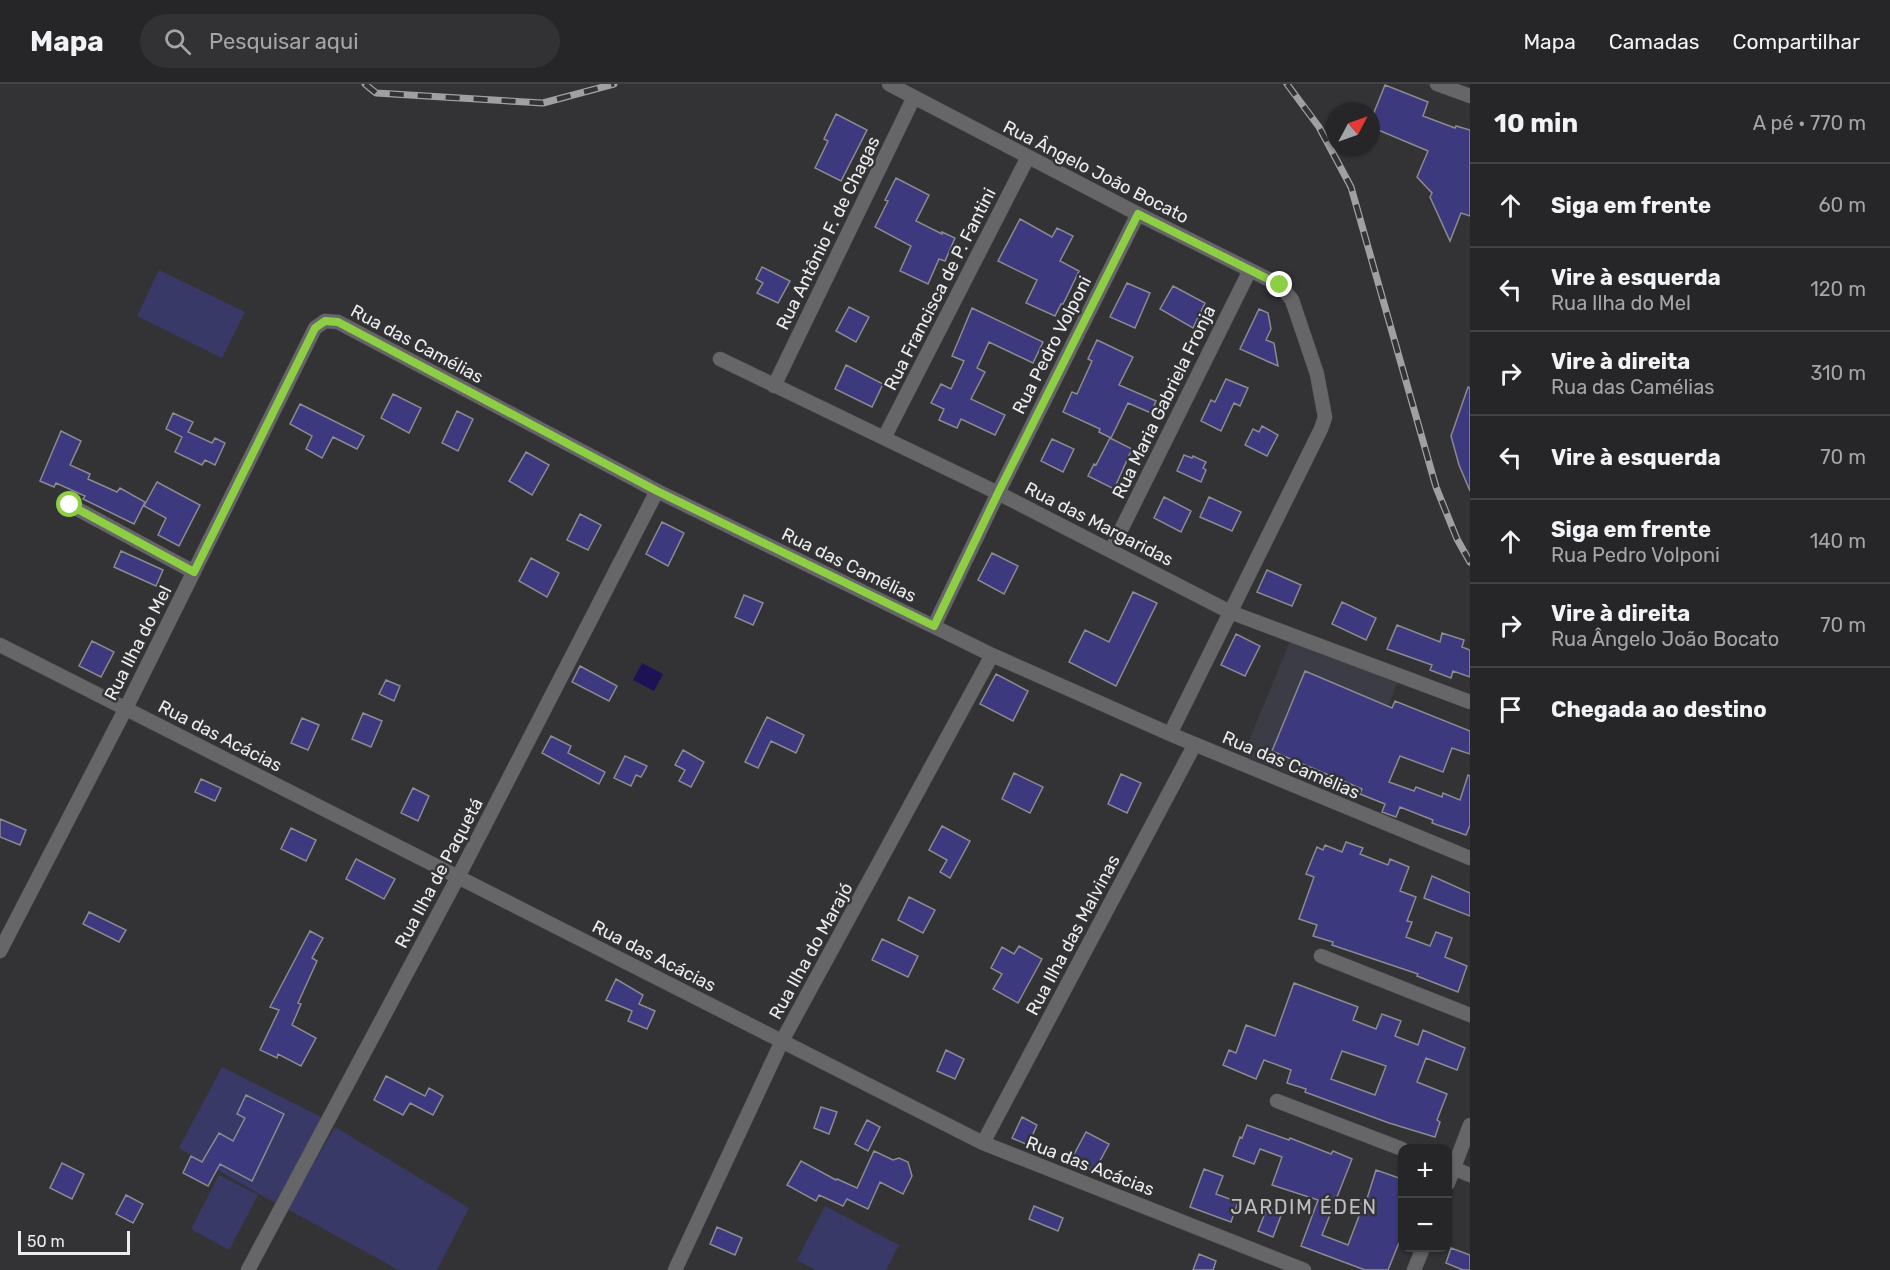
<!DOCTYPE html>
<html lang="pt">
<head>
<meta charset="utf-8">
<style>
  body { margin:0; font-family:Rubik,sans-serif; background:#323234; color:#f1f3f6 }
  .controls { position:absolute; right:18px; bottom:18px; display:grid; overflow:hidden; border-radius:12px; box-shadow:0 2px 4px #0004 }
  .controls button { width:54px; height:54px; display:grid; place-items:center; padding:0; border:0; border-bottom:2px solid #424345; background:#262628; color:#f1f3f6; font:30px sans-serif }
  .compass { position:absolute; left:1326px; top:18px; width:54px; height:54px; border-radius:50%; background:#262628; box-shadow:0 2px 4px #0004; rotate:49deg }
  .scale { position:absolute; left:18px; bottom:15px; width:112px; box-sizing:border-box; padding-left:6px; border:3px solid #ebecee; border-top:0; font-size:16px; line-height:21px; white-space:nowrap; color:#ebecee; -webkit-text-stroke:4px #333336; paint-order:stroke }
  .stop { position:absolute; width:18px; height:18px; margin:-14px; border:4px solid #8dce45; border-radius:50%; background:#fff }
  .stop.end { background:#8dce45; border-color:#fff; box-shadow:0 2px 6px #0008 }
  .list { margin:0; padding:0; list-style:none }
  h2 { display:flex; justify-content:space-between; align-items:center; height:78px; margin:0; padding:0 24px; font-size:26px }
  h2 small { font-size:20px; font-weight:400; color:#a4a5a8 }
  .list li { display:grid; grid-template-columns:39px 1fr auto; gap:18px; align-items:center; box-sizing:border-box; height:84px; padding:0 24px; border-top:2px solid #424345 }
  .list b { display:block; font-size:22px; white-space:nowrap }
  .list p { margin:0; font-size:20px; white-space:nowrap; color:#a4a5a8 }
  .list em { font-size:20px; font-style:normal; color:#a4a5a8 }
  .icon { flex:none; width:33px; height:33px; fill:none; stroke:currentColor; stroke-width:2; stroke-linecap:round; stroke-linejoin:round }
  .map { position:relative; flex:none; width:1470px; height:1186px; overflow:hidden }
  header { display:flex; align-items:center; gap:36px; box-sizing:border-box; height:84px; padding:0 30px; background:#262628; border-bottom:2px solid #424345 }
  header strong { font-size:28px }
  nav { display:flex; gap:33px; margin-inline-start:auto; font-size:21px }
  .search { width:420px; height:54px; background:#323234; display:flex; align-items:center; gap:15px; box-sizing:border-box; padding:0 21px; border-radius:33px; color:#a4a5a8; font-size:22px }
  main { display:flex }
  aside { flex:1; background:#262628 }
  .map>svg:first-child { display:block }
  .built { fill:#3b3c45 }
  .green { fill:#393967 }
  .water { fill:#1c1255 }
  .building { fill:#3c397e; stroke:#8a8a8f; stroke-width:1.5; fill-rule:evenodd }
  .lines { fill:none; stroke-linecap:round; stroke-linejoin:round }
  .minor-casing { stroke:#505153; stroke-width:15 }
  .minor { stroke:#666668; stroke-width:14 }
  .rail-casing { stroke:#a0a0a3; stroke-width:7 }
  .rail { stroke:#333336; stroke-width:4.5; stroke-dasharray:14; stroke-linecap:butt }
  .route { stroke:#8dce45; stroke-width:8 }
  .labels { text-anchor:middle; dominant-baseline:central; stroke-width:5; stroke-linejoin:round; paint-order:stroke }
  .street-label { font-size:18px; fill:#ebecee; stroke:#333336 }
  .neighbourhood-label { font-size:20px; letter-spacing:1.5px; fill:#bdbdc2; stroke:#333336 }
</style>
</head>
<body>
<header>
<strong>Mapa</strong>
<div class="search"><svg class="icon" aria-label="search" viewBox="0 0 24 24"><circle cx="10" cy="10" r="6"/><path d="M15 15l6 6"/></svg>Pesquisar aqui</div>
<nav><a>Mapa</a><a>Camadas</a><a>Compartilhar</a></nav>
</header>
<main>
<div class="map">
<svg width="1470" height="1186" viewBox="0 0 1470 1186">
  <rect width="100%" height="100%" fill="#333336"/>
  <path class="built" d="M1291 555 1397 599 1354 715 1243 671Z"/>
  <path class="green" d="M159 186 245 228 222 274 137 232Z
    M222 983 323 1034 275 1119 179 1064Z
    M335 1043 469 1124 437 1186H399L287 1125Z
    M219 1091 258 1111 229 1166 191 1145Z
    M825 1122 899 1161 886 1186H816L797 1176Z"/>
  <path class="water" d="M642 579 663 590 654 607 633 596Z"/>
  <path class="building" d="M1385 1 1428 18 1423 32 1455 44 1456 42 1470 46V132L1461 129 1450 157 1430 113 1432 109 1417 93 1428 67 1371 43V36Z
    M836 30 867 46 841 97 815 84 828 57 824 55Z
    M896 94 929 111 916 137 942 150V148L955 154 945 177 939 175 928 200 900 187 911 162 875 143 888 117 885 116Z
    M1020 135 1052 153 1057 144 1073 152 1060 177 1079 187 1068 210 1063 220H1061L1055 232 1026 219 1037 196 998 177Z
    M762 183 790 197 778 219 757 209 763 199 756 195Z
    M1127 199 1150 209 1135 244 1110 233Z
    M1173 202 1205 219 1193 244 1160 225Z
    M849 223 869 233 856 258 836 247Z
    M972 224 1043 258 1033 279 989 258 977 284 985 288 971 315 1005 331 995 351 961 335 957 344 939 336 944 325 931 319 941 300 951 305 964 277 952 272Z
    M1259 225 1268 229 1271 245 1266 256 1274 259 1278 282 1240 265Z
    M1097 256 1133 273 1119 301 1156 317 1151 329 1128 319 1111 354 1099 348 1100 345 1063 328 1072 308 1077 310 1092 277 1088 275Z
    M846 281 883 300 872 323 835 305Z
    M1226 295 1248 304 1240 322 1234 319 1221 347 1201 337 1211 316 1215 318Z
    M1468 303 1470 304V407L1459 381 1451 352Z
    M393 310 421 324 409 349 381 334Z
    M300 320 364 352 357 365 333 353 322 374 306 365 312 352 290 340Z
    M457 327 473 335 458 367 442 359Z
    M173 329 193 338 188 348 212 359 215 354 225 359 215 381 205 376 202 381 175 368 182 353 166 345Z
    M1262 342 1278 351 1267 372 1245 361 1253 345 1259 348Z
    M61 347 81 357 70 381 90 390 88 395 117 408 120 404 145 418 134 440 83 415 85 412 56 399 54 403 40 397Z
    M1110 354 1132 365 1114 405 1088 392 1094 380 1096 381Z
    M1052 355 1074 365 1063 388 1041 377Z
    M526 368 549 381 532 411 509 397Z
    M1184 371 1192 374 1193 372 1206 378 1203 384 1206 386 1201 398 1177 387Z
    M157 398 200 421 179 462 158 451 166 434 144 422Z
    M1164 413 1191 427 1181 448 1154 434Z
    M1209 413 1241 428 1232 447 1200 433Z
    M580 430 601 441 588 466 567 456Z
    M662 438 684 449 668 482 646 470Z
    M121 467 163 486 156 502 114 483Z
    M992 469 1018 482 1004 510 978 496Z
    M531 474 559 489 547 513 519 497Z
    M1267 486 1301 501 1292 522 1257 508Z
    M1133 508 1157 519 1116 602 1069 578 1085 546 1109 558Z
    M744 511 763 519 753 541 735 533Z
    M1342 518 1376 534 1366 556 1332 540Z
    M1397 541 1440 558 1442 549 1464 556 1462 563 1470 566V593L1453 587 1451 594 1430 586 1432 581 1387 565Z
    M1236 550 1260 562 1245 592 1221 581Z
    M92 557 114 568 101 593 79 582Z
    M580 582 617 602 609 617 572 598Z
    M1305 587 1392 624 1395 617 1470 647V670L1452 664 1443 688 1400 672 1389 698 1414 707 1416 703 1442 713 1443 709 1460 716 1468 691 1470 692V741L1466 751 1432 739 1433 736 1400 723 1396 733 1382 728 1385 720 1360 710 1362 705 1272 667Z
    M996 590 1028 607 1013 637 980 620Z
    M386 596 400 602 394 617 379 610Z
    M363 629 382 637 371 663 352 655Z
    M767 633 804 651 796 669 771 657 758 684 745 678Z
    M302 634 319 641 308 666 291 659Z
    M551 652 571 662 568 669 605 688 599 700 542 669Z
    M683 666 704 678 691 703 679 697 685 686 675 681Z
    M625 672 647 682 641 693 636 691 631 702 614 694Z
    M1014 689 1043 703 1030 729 1002 715Z
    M1121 690 1141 699 1127 729 1108 720Z
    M201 695 221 704 215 717 195 708Z
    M413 704 429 712 418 737 401 729Z
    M0 735 26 746 20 761 0 753Z
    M942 742 970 757 950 794 940 788 947 776 929 766Z
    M291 744 316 756 306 777 281 765Z
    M1346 758 1363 764 1360 770 1388 781 1390 775 1409 783 1400 807 1416 813 1407 837 1412 838 1406 853 1430 862 1436 848 1452 854 1445 873 1467 882 1458 908 1417 892 1418 890 1332 861 1333 858 1313 852 1317 841 1299 835 1314 793 1306 790 1317 763 1323 766 1325 761 1342 768Z
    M356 775 395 795 384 815 346 795Z
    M1432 792 1470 809V832L1424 814Z
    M909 813 935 826 923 849 898 836Z
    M89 828 126 846 119 858 83 840Z
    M310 847 323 854 312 874 317 877 298 919 301 920 292 941 316 954 301 982 278 970 277 974 260 966 279 926 270 923Z
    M882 855 918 872 908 893 872 876Z
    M1019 862 1042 875 1018 919 993 905 1002 890 991 884 1002 863 1014 870Z
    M616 895 643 911 639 920 655 927 647 945 628 937 632 927 606 916Z
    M1294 899 1358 923 1353 936 1376 945 1382 930 1401 937 1395 952 1418 961 1423 946 1465 964 1457 986 1426 974 1417 998 1447 1010 1437 1036 1440 1038 1435 1053 1389 1039 1305 1008 1306 1005 1287 999 1291 986 1264 976 1256 995 1223 981 1229 966 1236 969 1246 941 1275 952ZM1342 967 1386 982 1375 1011 1331 995Z
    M946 966 964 975 955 995 937 987Z
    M386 992 425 1012 429 1004 443 1012 433 1031 410 1019 403 1031 374 1016Z
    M246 1011 284 1030 252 1097 220 1080 208 1102 183 1089 191 1072 202 1078 219 1049 233 1057 245 1034 237 1030Z
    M821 1023 837 1028 829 1050 814 1044Z
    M1022 1033 1037 1041 1028 1061 1012 1054Z
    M867 1036 880 1043 868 1067 855 1060Z
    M1247 1041 1289 1056 1290 1054 1331 1070 1333 1067 1352 1075 1322 1151 1348 1161 1359 1132 1357 1131 1361 1120 1365 1121 1376 1086 1402 1095V1151L1388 1186H1365L1301 1162 1318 1116 1272 1101 1282 1073 1260 1065 1254 1080 1233 1072 1240 1053 1242 1054Z
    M1086 1048 1109 1060 1094 1088 1071 1076Z
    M874 1067 893 1076 899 1074 908 1078 912 1092 903 1110 880 1098 868 1125 847 1115 843 1122 819 1111 816 1117 787 1101 801 1077 836 1096 837 1095 857 1104Z
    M62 1079 84 1090 72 1115 50 1104Z
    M1204 1085 1223 1092 1216 1110 1238 1118 1231 1138 1190 1123Z
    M126 1111 143 1120 133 1139 116 1130Z
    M1034 1122 1063 1134 1058 1147 1029 1135Z
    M1267 1124 1282 1129 1273 1153 1258 1147Z
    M717 1143 742 1154 735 1171 710 1160Z
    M1451 1164 1470 1171V1186H1463L1446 1179Z
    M1199 1170 1216 1177 1213 1186H1193Z"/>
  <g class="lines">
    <defs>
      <path id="minor" d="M889 0 1138 130 1280 201 1292 216 1317 290 1325 333 1321 345 1170 650
        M1437 0 1470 12
        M720 275 998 409 1230 528 1470 618
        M774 302 914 13
        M884 354 1028 73
        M70 421 194 488
        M1111 466 1250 186
        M934 542 998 409 1138 130
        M0 561 983 1059 1304 1186
        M0 867 126 624 315 244 325 237 338 238 657 407 992 571 1170 650 1470 774
        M1321 872 1470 931
        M1277 1017 1402 1065
        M983 1059 1195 660
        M1448 1082 1470 1091
        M1448 1099 1470 1041
        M248 1186 458 793 657 407
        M675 1186 782 957 992 571
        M1414 1186 1423 1164"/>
    </defs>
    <use href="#minor" class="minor-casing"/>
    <use href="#minor" class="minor"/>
    <defs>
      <path id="rail" d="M365 0 376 9 543 19 614 0
        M1287 0 1319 43 1351 103 1436 403 1457 455 1470 478"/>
    </defs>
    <use href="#rail" class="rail-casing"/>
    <use href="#rail" class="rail"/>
  </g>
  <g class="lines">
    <path class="route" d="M70 421 194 488 315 244 325 237 338 238 657 407 934 542 998 409 1138 130 1280 201"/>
  </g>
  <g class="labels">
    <g class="street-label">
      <text transform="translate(1096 88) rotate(27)">Rua Ângelo João Bocato</text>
      <text transform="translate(828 149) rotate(-64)">Rua Antônio F. de Chagas</text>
      <text transform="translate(940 205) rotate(-63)">Rua Francisca de P. Fantini</text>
      <text transform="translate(417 260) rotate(28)">Rua das Camélias</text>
      <text transform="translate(1052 261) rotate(-63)">Rua Pedro Volponi</text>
      <text transform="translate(1164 318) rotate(-64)">Rua Maria Gabriela Fronja</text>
      <text transform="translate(1099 440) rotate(27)">Rua das Margaridas</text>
      <text transform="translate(849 481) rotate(26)">Rua das Camélias</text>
      <text transform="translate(138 559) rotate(-63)">Rua Ilha do Mel</text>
      <text transform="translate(220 652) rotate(27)">Rua das Acácias</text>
      <text transform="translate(1291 681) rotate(23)">Rua das Camélias</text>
      <text transform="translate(439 789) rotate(-62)">Rua Ilha de Paquetá</text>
      <text transform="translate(1073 851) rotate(-62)">Rua Ilha das Malvinas</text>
      <text transform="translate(811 867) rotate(-61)">Rua Ilha do Marajó</text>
      <text transform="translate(654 872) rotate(27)">Rua das Acácias</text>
      <text transform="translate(1090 1082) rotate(21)">Rua das Acácias</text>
    </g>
    <g class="neighbourhood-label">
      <text x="1304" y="1123">JARDIM ÉDEN</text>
    </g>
  </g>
</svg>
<div class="controls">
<button>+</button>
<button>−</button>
</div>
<svg class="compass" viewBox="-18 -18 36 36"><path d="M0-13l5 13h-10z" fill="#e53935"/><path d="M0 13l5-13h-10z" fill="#a4a5a8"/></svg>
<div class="scale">50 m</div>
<div class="stop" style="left:70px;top:421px"></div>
<div class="stop end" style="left:1280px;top:201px"></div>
</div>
<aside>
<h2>10 min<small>A pé · 770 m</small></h2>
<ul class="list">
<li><svg class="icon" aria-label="ahead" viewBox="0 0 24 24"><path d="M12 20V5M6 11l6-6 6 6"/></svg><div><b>Siga em frente</b></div><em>60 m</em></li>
<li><svg class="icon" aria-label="left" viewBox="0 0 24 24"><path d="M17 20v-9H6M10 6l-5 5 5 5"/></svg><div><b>Vire à esquerda</b><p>Rua Ilha do Mel</p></div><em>120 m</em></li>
<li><svg class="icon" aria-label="right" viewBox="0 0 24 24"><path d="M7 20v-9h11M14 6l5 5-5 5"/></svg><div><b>Vire à direita</b><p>Rua das Camélias</p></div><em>310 m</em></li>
<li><svg class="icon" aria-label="left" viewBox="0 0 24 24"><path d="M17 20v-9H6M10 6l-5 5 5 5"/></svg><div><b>Vire à esquerda</b></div><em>70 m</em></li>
<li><svg class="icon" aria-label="ahead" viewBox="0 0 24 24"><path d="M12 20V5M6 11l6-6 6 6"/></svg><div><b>Siga em frente</b><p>Rua Pedro Volponi</p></div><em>140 m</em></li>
<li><svg class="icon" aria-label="right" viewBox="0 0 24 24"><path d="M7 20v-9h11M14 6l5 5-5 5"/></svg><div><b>Vire à direita</b><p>Rua Ângelo João Bocato</p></div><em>70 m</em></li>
<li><svg class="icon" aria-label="arrive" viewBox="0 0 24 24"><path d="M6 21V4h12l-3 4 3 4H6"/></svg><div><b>Chegada ao destino</b></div></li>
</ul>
</aside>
</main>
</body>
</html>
